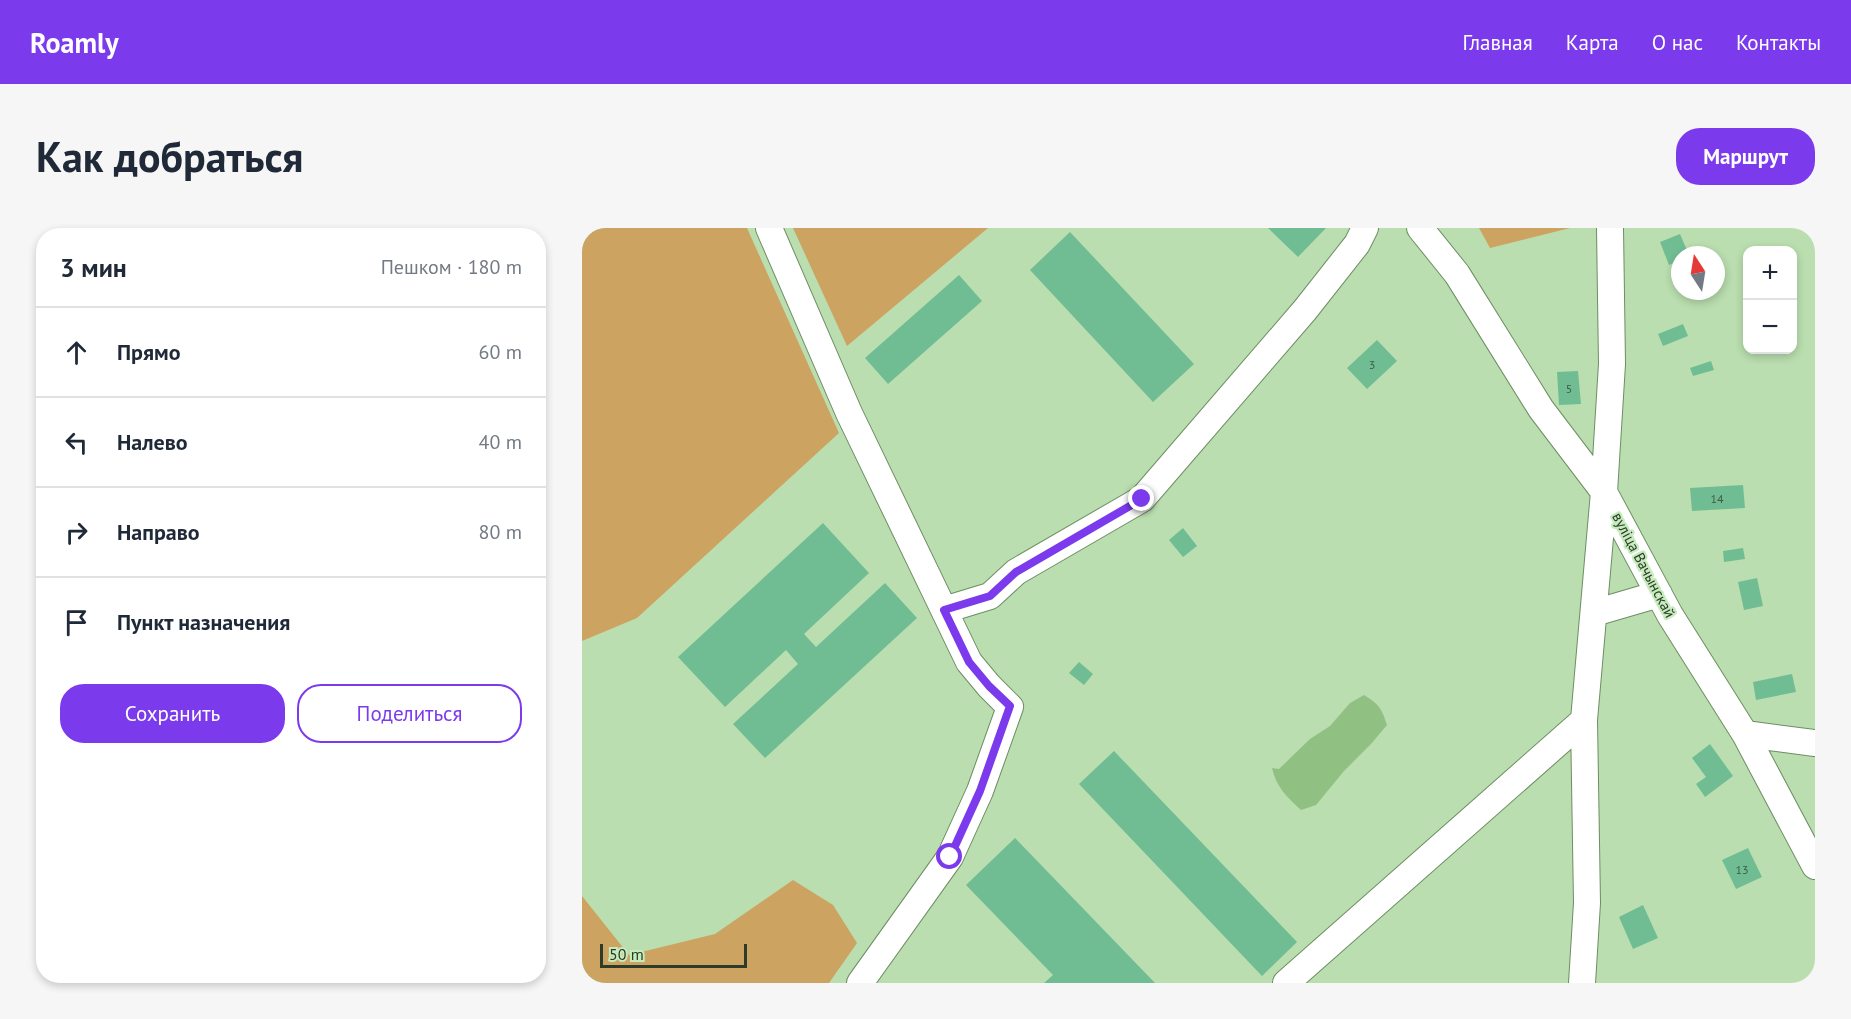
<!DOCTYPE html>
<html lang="ru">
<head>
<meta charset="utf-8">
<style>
  body { margin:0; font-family:"PT Sans",sans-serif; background:#f6f6f7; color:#1f2937 }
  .controls { position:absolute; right:18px; top:18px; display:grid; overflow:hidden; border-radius:12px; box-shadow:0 3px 9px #0003 }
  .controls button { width:54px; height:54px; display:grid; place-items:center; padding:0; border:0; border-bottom:2px solid #e0e1e3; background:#fff; color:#1f2937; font:30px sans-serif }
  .compass { position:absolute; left:1089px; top:18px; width:54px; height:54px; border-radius:50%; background:#fff; box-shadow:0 3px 9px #0003; rotate:348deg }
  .scale { position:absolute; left:18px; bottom:15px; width:147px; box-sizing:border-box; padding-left:6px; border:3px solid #2d3b29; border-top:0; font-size:16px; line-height:21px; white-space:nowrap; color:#2d3b29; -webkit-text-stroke:4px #c6ebbc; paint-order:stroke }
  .stop { position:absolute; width:18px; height:18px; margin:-14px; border:4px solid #7c3aed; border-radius:50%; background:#fff }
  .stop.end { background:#7c3aed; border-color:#fff; box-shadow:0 2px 6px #0008 }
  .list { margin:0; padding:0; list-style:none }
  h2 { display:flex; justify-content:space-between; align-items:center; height:78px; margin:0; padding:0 24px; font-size:26px }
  h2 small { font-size:20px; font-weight:400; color:#747a83 }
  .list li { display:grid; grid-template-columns:39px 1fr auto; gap:18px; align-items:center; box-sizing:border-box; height:90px; padding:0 24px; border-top:2px solid #e0e1e3 }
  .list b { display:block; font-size:22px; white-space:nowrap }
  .list em { font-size:20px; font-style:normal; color:#747a83 }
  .actions { display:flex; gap:12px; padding:18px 24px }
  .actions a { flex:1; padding:14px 0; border:2px solid #7c3aed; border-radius:24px; text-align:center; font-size:21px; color:#7c3aed }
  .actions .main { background:#7c3aed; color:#fff }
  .icon { flex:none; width:33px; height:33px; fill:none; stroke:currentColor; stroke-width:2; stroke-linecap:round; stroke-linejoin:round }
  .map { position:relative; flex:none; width:1233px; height:755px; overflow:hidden; border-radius:24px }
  header { display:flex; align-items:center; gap:36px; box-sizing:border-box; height:84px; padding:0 30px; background:#7c3aed; color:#fff }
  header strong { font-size:28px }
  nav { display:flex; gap:33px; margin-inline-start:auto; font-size:21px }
  .intro { display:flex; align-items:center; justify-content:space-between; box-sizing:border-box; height:144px; padding:0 36px }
  h1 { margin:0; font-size:42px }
  .button { padding:15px 27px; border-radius:24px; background:#7c3aed; color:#fff; font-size:21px; font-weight:700 }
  main { display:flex; gap:36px; padding:0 36px }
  aside { flex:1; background:#fff; border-radius:24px; box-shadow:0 3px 9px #0003 }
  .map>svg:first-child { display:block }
  .green { fill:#cca361 }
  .water { fill:#91c083 }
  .building { fill:#71bd93 }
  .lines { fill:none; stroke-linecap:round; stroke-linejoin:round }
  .minor-casing { stroke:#6d8e63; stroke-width:28 }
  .minor { stroke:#fff; stroke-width:26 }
  .route { stroke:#7c3aed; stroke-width:8 }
  .labels { text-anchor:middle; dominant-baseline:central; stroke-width:4.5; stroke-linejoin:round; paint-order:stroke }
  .number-label { font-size:12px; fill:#3e5c44 }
  .street-label { font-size:15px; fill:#2d3b29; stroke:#c6ebbc }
</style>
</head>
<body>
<header>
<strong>Roamly</strong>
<nav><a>Главная</a><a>Карта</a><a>О нас</a><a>Контакты</a></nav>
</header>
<div class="intro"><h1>Как добраться</h1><a class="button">Маршрут</a></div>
<main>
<aside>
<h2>3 мин<small>Пешком · 180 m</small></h2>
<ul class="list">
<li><svg class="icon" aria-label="ahead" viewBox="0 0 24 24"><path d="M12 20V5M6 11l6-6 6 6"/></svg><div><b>Прямо</b></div><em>60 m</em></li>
<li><svg class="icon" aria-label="left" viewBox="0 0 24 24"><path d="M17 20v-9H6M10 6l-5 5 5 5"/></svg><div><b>Налево</b></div><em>40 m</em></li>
<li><svg class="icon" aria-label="right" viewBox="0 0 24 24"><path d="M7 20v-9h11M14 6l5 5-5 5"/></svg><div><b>Направо</b></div><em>80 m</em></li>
<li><svg class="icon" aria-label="arrive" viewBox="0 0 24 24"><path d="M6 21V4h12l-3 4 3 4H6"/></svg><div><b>Пункт назначения</b></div></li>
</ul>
<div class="actions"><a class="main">Сохранить</a><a>Поделиться</a></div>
</aside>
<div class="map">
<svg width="1233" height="755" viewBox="0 0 1233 755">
  <rect width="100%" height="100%" fill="#badeaf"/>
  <path class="green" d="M0 0H165L257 205 55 390 0 413Z
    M211 0H406L265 118Z
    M897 0H988L908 20Z
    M211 652 251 677 275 715 247 755H0V668L47 727 133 706Z"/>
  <path class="water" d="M782 467C797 476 800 481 805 497L789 516 762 543 734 577 719 582C706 570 694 559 690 540L697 541 728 511 748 498 768 475Z"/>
  <path class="building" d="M686 0H744L716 29Z
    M488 4 612 136 571 174 448 42Z
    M1098 6 1107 27H1098V33L1087 37 1078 14Z
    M377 47 400 73 306 156 283 130Z
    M1101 96 1106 108 1081 118 1076 106Z
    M795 112 815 133 785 161 765 140Z
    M1129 133 1132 142 1111 148 1108 140Z
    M996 143 999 176 977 177 975 144Z
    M1161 257 1163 280 1110 283 1108 260Z
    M241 295 287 345 222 406 234 419 303 355 335 390 183 530 151 496 216 436 204 422 143 479 96 429Z
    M601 300 615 318 601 329 587 312Z
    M1161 320 1163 331 1142 334 1141 323Z
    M1175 350 1181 378 1162 382 1156 354Z
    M497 434 511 446 502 457 487 445Z
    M1210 446 1214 464 1174 472 1171 454Z
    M1128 516 1151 548 1123 569 1114 556 1124 549 1110 530Z
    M532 523 715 714 680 748 497 556Z
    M433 610 573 755H462L471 747 384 657Z
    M1166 620 1180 649 1154 661 1140 632Z
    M1061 677 1076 710 1051 721 1037 689Z"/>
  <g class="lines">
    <defs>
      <path id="minor" d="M187 0 267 185 387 434 407 458 428 479 398 563 368 629 278 755
        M838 0 875 46 959 181 1022 264 1002 492 1005 675 1000 755
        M1028 0 1030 136 1022 264 1088 387 1163 506 1233 638
        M362 382 408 368 434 344 560 271 723 82 775 16 783 0
        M1012 385 1077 366
        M1163 506 1233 515
        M704 755 1002 492"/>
    </defs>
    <use href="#minor" class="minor-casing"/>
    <use href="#minor" class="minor"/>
  </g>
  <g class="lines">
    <path class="route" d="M368 629 398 563 428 478 407 458 387 434 362 382 408 368 434 344 560 271"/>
  </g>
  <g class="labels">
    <g class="number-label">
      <text x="790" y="136">3</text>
      <text x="987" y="160">5</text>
      <text x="1135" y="270">14</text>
      <text x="1160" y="641">13</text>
    </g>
    <g class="street-label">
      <text transform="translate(1062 337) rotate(62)">вуліца Вачынскай</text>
    </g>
  </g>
</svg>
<div class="controls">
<button>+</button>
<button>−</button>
</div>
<svg class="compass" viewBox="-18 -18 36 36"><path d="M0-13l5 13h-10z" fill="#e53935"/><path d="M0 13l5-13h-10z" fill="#747a83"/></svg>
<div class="scale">50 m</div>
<div class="stop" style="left:368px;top:629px"></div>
<div class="stop end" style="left:560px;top:271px"></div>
</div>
</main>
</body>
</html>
